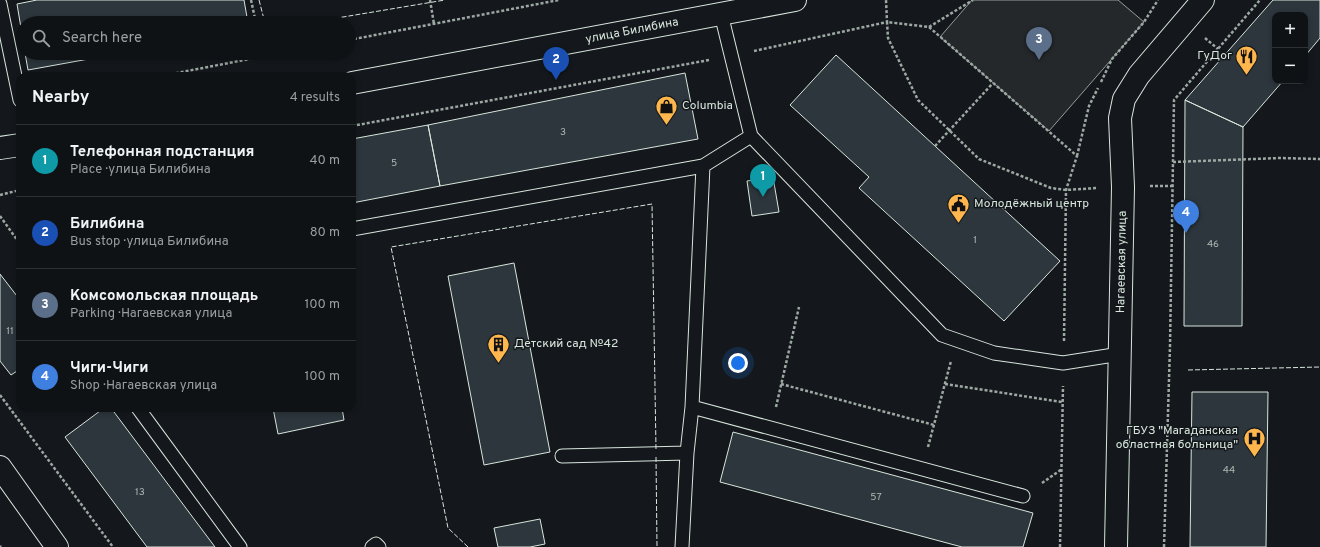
<!DOCTYPE html>
<html lang="en">
<head>
<meta charset="utf-8">
<style>
  body { margin:0; font-family:Overpass,sans-serif; background:#181b1e; color:#f1f3f6 }
  .controls { position:absolute; right:12px; top:12px; display:grid; overflow:hidden; border-radius:8px; box-shadow:0 2px 6px #0003 }
  .controls button { width:36px; height:36px; display:grid; place-items:center; padding:0; border:0; border-bottom:1px solid #2f3234; background:#0f1215; color:#f1f3f6; font:20px sans-serif }
  .you { position:absolute; left:738px; top:363px; width:14px; height:14px; margin:-10px; border:3px solid #fff; border-radius:50%; background:#1a73e8; box-shadow:0 0 0 6px #1a73e833 }
  .badge { display:grid; place-items:center; width:26px; height:26px; border-radius:50%; background:#ffb74d; color:#fff; font-size:13px; font-weight:700 }
  .pin { position:absolute; translate:-50% -33px; filter:drop-shadow(0 1px 2px #0008) }
  .pin::after { content:''; position:absolute; top:21px; width:14px; height:12px; background:inherit; clip-path:polygon(0 0,100% 0,50% 100%) }
  .list { margin:0; padding:0; list-style:none }
  h2 { display:flex; justify-content:space-between; align-items:center; height:52px; margin:0; padding:0 16px; font-size:17px }
  h2 small { font-size:13px; font-weight:400; color:#9b9ea0 }
  .list li { display:grid; grid-template-columns:26px 1fr auto; gap:12px; align-items:center; box-sizing:border-box; height:72px; padding:0 16px; border-top:1px solid #2f3234 }
  .list b { display:block; font-size:15px; white-space:nowrap }
  .list p { margin:0; font-size:13px; white-space:nowrap; color:#9b9ea0 }
  .list em { font-size:13px; font-style:normal; color:#9b9ea0 }
  .icon { flex:none; width:22px; height:22px; fill:none; stroke:currentColor; stroke-width:2; stroke-linecap:round; stroke-linejoin:round }
  .map { position:relative; flex:none; width:1320px; height:547px; overflow:hidden }
  .search { position:absolute; background:#0f1215; box-shadow:0 2px 6px #0003; left:16px; top:16px; width:340px; height:44px; display:flex; align-items:center; gap:10px; box-sizing:border-box; padding:0 14px; border-radius:22px; color:#9b9ea0; font-size:15px }
  .panel { position:absolute; background:#0f1215; box-shadow:0 2px 6px #0003; left:16px; top:72px; width:340px; height:340px; border-radius:12px }
  .map>svg:first-child { display:block }
  .parking { fill:#24282b; stroke:#939e99 }
  .building { fill:#2c363c; stroke:#d8e6dc }
  .lines { fill:none; stroke-linecap:round; stroke-linejoin:round }
  .service-casing { stroke:#d8e6dc; stroke-width:15 }
  .tertiary-casing { stroke:#d8e6dc; stroke-width:24 }
  .secondary-casing { stroke:#d8e6dc; stroke-width:24 }
  .path { stroke:#9da8a2; stroke-width:2.5; stroke-dasharray:3 2; stroke-linecap:butt }
  .service { stroke:#14181c; stroke-width:13 }
  .tertiary { stroke:#14181c; stroke-width:22 }
  .secondary { stroke:#14181c; stroke-width:22 }
  .fence { stroke:#d8e6dc; stroke-width:1; stroke-dasharray:5 2; stroke-linecap:butt }
  .labels { text-anchor:middle; dominant-baseline:central; stroke-width:3; stroke-linejoin:round; paint-order:stroke }
  .number-label { font-size:10px; fill:#adbab4 }
  .street-label { font-size:12px; fill:#d8e6dc; stroke:#14181c }
  .poi-label { font-size:12px; fill:#d8e6dc; stroke:#14181c; text-anchor:start }
</style>
</head>
<body>
<div class="map">
<svg width="1320" height="547" viewBox="0 0 1320 547">
  <rect width="100%" height="100%" fill="#14181c"/>
  <path class="parking" d="M972 0H1118L1144 22 1049 131 940 37Z"/>
  <path class="building" d="M37 0H244L248 23H23V40L17 4Z
    M1273 0H1320V38L1305 56V15H1275V81H1283L1243 127 1185 100Z
    M25 53H122L28 70Z
    M836 55 1060 261 1004 321 859 188 869 177 790 105Z
    M685 73 698 139 440 186 428 125Z
    M1185 100 1243 127 1242 326H1184Z
    M428 125 440 186 352 203V139Z
    M773 177 779 212 752 216 747 181Z
    M514 263 550 452 484 465 448 276Z
    M0 274 20 300V369L11 375 0 361Z
    M1192 392H1268L1266 547H1190Z
    M104 408H111L215 547H147L65 437Z
    M273 408H342L344 420 278 434Z
    M733 432 1033 513 1023 547H962L720 482Z
    M540 519 545 544 530 547H498L494 528Z"/>
  <g class="lines">
    <defs>
      <path id="service" d="M0 4 20 100
        M721 14 751 136 942 335 994 353 1063 363 1120 354
        M352 229 703 166
        M692 407 1023 496
        M138 408 240 547
        M562 456 687 453
        M372 547 376 544 379 547
        M682 547 687 453 692 407 703 166 751 136"/>
      <path id="tertiary" d="M352 83 795 0
        M0 148 20 145
        M0 467 57 547"/>
      <path id="secondary" d="M1116 547 1123 187 1120 118 1124 99 1139 75 1203 0"/>
    </defs>
    <use href="#service" class="service-casing"/>
    <use href="#tertiary" class="tertiary-casing"/>
    <use href="#secondary" class="secondary-casing"/>
    <path class="path" d="M251 0 256 23
      M430 0 434 24
      M929 27 973 0
      M1205 38 1218 49
      M349 40 559 0
      M754 51 887 22 886 0
      M161 76 281 53
      M1101 82 1112 59 1144 22 1158 0
      M352 126 709 60
      M935 146 993 83
      M1077 156 1089 106 1098 88
      M1173 162 1281 158 1320 159
      M1150 186H1173
      M0 195 20 190
      M0 216 20 244
      M1064 341 1066 190 1077 156 929 27 887 22 888 38 918 100 979 159 1051 188 1066 190 1097 188
      M781 384 934 425
      M945 384 1062 402
      M0 395 113 547
      M776 407 799 307
      M928 447 951 361
      M1042 483 1062 469
      M0 546 1 547
      M1060 547 1063 386
      M1164 547 1170 346 1174 100 1260 0"/>
    <use href="#service" class="service"/>
    <use href="#tertiary" class="tertiary"/>
    <use href="#secondary" class="secondary"/>
    <path class="fence" d="M259 0 265 23
      M307 23 445 0
      M1188 370 1320 367
      M656 457 657 547
      M468 547 448 528 391 247 652 204 656 449"/>
  </g>
  <defs>
    <symbol id="restaurant-pin" viewBox="-11 -11 22 30"><path d="M0 17L-7.5 6A9.5 9.5 0 1 1 7.5 6Z" fill="#ffb74d" stroke="#14181c"/><path d="M-5-6h1v4h1v-4h1v4h1v-4h1v5L-1.5 .5V6h-2V.5L-5-1ZM5-6V6H3V1.5H1.5Q1.5-4 5-6Z" fill="#111"/></symbol>
    <symbol id="shop-pin" viewBox="-11 -11 22 30"><path d="M0 17L-7.5 6A9.5 9.5 0 1 1 7.5 6Z" fill="#ffb74d" stroke="#14181c"/><path d="M-5-2.5h2.3a2.7 3.5 0 0 1 5.4 0H5L5.5 6h-11ZM-1.5-2.5h3a1.5 2.3 0 0 0-3 0Z" fill="#111"/></symbol>
    <symbol id="civic-pin" viewBox="-11 -11 22 30"><path d="M0 17L-7.5 6A9.5 9.5 0 1 1 7.5 6Z" fill="#ffb74d" stroke="#14181c"/><path d="M-.6-6.5H3V-4.5H.6V-3L4-1V1h2V6H-6V1h2V-1L-.6-3ZM-1.2 2.5V6h2.4V2.5Z" fill="#111"/></symbol>
    <symbol id="building-pin" viewBox="-11 -11 22 30"><path d="M0 17L-7.5 6A9.5 9.5 0 1 1 7.5 6Z" fill="#ffb74d" stroke="#14181c"/><path d="M-4-6H4V6H1V3H-1V6H-4ZM-2.5-4.3h1.7v1.8h-1.7ZM.8-4.3h1.7v1.8H.8ZM-2.5-1h1.7V.8h-1.7ZM.8-1h1.7V.8H.8Z" fill="#111"/></symbol>
    <symbol id="hospital-pin" viewBox="-11 -11 22 30"><path d="M0 17L-7.5 6A9.5 9.5 0 1 1 7.5 6Z" fill="#ffb74d" stroke="#14181c"/><path d="M-5-5h3v3.5h4V-5h3V5h-3V1.5h-4V5h-3Z" fill="#111"/></symbol>
  </defs>
  <g fill-rule="evenodd">
    <use href="#restaurant-pin" x="1234" y="44" width="25" height="34"/>
    <use href="#shop-pin" x="654" y="94" width="25" height="34"/>
    <use href="#civic-pin" x="946" y="192" width="25" height="34"/>
    <use href="#building-pin" x="486" y="332" width="25" height="34"/>
    <use href="#hospital-pin" x="1242" y="426" width="25" height="34"/>
  </g>
  <g class="labels">
    <g class="number-label">
      <text x="563" y="132">3</text>
      <text x="394" y="163">5</text>
      <text x="975" y="240">1</text>
      <text x="1213" y="244">46</text>
      <text x="10" y="331">11</text>
      <text x="1229" y="470">44</text>
      <text x="140" y="492">13</text>
      <text x="876" y="497">57</text>
    </g>
    <g class="street-label">
      <text transform="translate(632 31) rotate(-11)">улица Билибина</text>
      <text transform="translate(1122 262) rotate(-89)">Нагаевская улица</text>
    </g>
    <g class="poi-label">
      <text x="1232" y="56" text-anchor="end">ГуДог</text>
      <text x="682" y="106">Columbia</text>
      <text x="974" y="204">Молодёжный центр</text>
      <text x="514" y="344">Детский сад №42</text>
      <text x="1238" y="431" text-anchor="end">ГБУЗ "Магаданская<tspan x="1238" dy="14">областная больница"</tspan></text>
    </g>
  </g>
</svg>
<div class="controls">
<button>+</button>
<button>−</button>
</div>
<div class="you"></div>
<div class="pin badge" style="left:763px;top:197px;background:#0f9aa8">1</div>
<div class="pin badge" style="left:556px;top:80px;background:#1a4fb4">2</div>
<div class="pin badge" style="left:1039px;top:60px;background:#5c6f8a">3</div>
<div class="pin badge" style="left:1186px;top:233px;background:#3f7fe0">4</div>
<div class="search"><svg class="icon" aria-label="search" viewBox="0 0 24 24"><circle cx="10" cy="10" r="6"/><path d="M15 15l6 6"/></svg>Search here</div>
<section class="panel">
<h2>Nearby<small>4 results</small></h2>
<ul class="list">
<li><span class="badge" style="background:#0f9aa8">1</span><div><b>Телефонная подстанция</b><p>Place · улица Билибина</p></div><em>40 m</em></li>
<li><span class="badge" style="background:#1a4fb4">2</span><div><b>Билибина</b><p>Bus stop · улица Билибина</p></div><em>80 m</em></li>
<li><span class="badge" style="background:#5c6f8a">3</span><div><b>Комсомольская площадь</b><p>Parking · Нагаевская улица</p></div><em>100 m</em></li>
<li><span class="badge" style="background:#3f7fe0">4</span><div><b>Чиги-Чиги</b><p>Shop · Нагаевская улица</p></div><em>100 m</em></li>
</ul>
</section>
</div>
</body>
</html>
